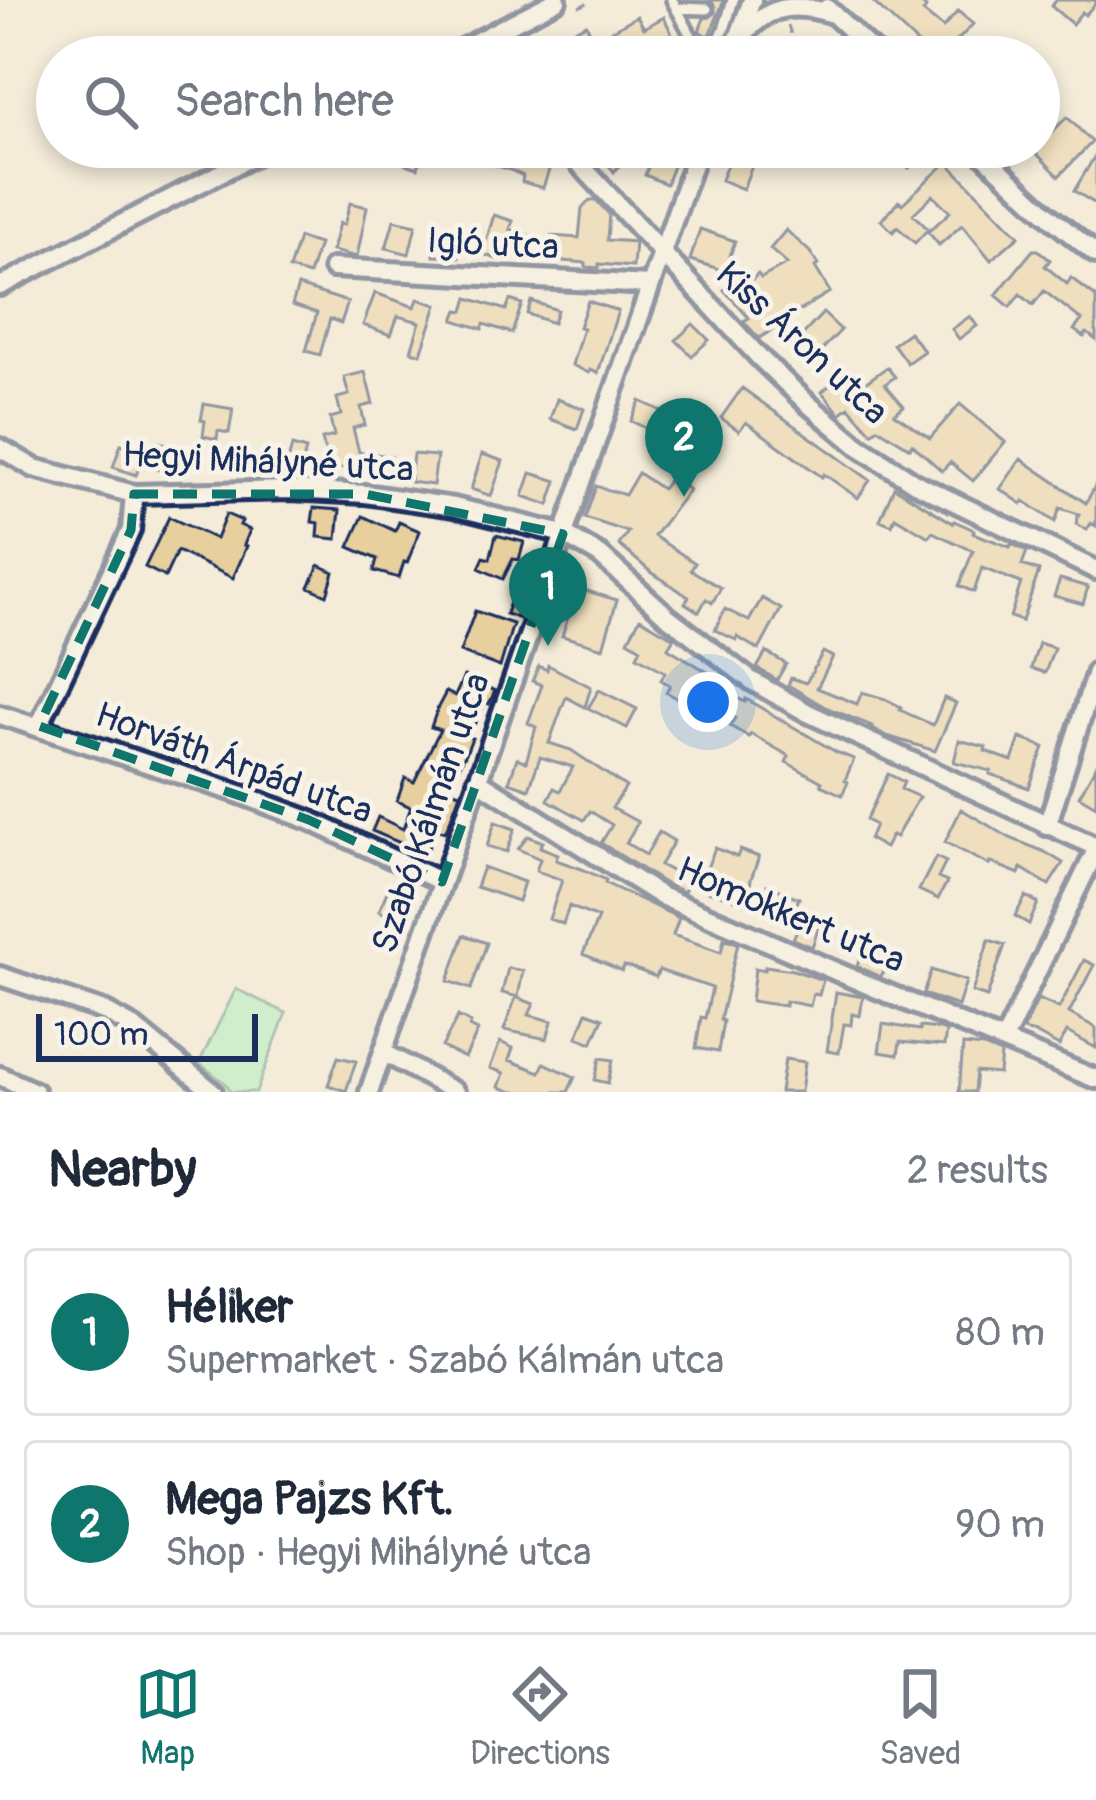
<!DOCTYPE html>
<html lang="en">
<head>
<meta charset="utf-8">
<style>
  body { margin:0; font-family:Pangolin,sans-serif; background:#f2f2f3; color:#1f2937 }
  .scale { position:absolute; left:36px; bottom:30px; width:222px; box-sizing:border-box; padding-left:12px; border:6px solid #1b2f5e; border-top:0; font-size:33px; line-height:42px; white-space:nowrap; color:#1b2f5e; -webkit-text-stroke:9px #f7f3e8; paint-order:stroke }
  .you { position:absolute; left:708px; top:702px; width:42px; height:42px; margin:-30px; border:9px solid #fff; border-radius:50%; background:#1a73e8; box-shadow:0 0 0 18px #1a73e833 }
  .badge { display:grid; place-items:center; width:78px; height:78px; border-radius:50%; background:#0f766e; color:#fff; font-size:39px; font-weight:700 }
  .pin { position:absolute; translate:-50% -99px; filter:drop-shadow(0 3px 6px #0008) }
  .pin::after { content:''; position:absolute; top:63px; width:42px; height:36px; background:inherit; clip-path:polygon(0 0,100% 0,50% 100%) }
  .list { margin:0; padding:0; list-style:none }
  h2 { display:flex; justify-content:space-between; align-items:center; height:156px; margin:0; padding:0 48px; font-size:51px }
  h2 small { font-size:39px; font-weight:400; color:#747a83 }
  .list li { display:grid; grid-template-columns:78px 1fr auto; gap:36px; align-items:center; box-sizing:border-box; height:168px; margin:0 24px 24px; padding:0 24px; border:3px solid #e0e1e3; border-radius:12px }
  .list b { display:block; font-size:45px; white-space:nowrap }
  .list p { margin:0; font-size:39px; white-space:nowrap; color:#747a83 }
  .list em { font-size:39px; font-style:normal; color:#747a83 }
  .icon { flex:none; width:66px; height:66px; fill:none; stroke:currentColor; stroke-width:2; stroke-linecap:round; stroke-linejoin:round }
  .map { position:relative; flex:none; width:1096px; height:1092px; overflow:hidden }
  .search { position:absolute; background:#fff; box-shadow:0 6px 18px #0003; left:36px; right:36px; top:36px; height:132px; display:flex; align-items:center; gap:30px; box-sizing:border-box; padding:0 42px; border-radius:66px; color:#747a83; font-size:45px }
  .sheet { height:540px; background:#fff }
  nav { display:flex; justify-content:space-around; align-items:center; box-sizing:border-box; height:168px; border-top:3px solid #e0e1e3; background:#fff; font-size:33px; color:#747a83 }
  nav a { display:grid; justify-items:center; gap:6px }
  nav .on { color:#0f766e }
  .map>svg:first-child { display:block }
  .green { fill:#a7efbd; stroke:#618f8e; stroke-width:3 }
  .building { fill:#e8cf9e; stroke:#1b2f5e; stroke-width:3 }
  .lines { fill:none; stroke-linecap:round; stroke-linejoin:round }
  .service-casing { stroke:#1b2f5e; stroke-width:18 }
  .minor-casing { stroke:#1b2f5e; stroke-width:26 }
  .path { stroke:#1b2f5e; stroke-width:3; stroke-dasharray:9 9; stroke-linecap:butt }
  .service { stroke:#f7f3e8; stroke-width:9 }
  .minor { stroke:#f7f3e8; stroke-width:16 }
  .marked { fill:none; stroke:#0f766e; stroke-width:9; stroke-dasharray:24 15; stroke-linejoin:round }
  .labels { text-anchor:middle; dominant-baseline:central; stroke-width:10; stroke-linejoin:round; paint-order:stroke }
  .street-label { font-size:36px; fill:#1b2f5e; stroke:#f7f3e8 }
</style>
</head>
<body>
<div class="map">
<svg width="1096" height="1092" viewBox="0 0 1096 1092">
  <rect width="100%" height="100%" fill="#f4ecd9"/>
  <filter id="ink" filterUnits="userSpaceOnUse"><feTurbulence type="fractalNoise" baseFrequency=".00833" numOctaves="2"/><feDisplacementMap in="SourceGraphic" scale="24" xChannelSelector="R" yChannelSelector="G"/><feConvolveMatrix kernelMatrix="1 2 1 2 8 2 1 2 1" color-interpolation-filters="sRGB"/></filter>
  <g filter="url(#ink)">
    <path class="green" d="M236 989 286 1013 256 1092H231L225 1083 199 1063Z"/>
    <path class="building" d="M710 0H724L709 37 699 31 704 18 710 17 715 13V6Z
      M871 0H917L926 8 923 12 943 28 958 11 973 24 942 57H932Z
      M1057 0H1096V3L1085 15 1082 12 1072 24 1051 6Z
      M637 16 644 28 664 17 678 47 661 57 653 46 632 57H625L611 31Z
      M586 24 596 44 585 49 588 57H521Z
      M1067 117 1092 142 1059 176 1036 153V148Z
      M410 147H455L452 160 422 152 418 168 405 164Z
      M480 147H538L537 150 554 155 543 188 522 182 523 176 510 170 476 159Z
      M595 147H634L614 172Z
      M734 147H759L743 189 721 180Z
      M899 147H917L923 153 909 168 894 153Z
      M654 153 675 161 666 184 645 175Z
      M1096 154V204L1074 191Z
      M947 162 1019 236 991 260 962 225 939 245 928 232 950 212 933 195 913 214 928 229 915 243 897 227 893 232 881 220 899 201 902 204Z
      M590 200H596L609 214 607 240 635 242 633 267 599 264V268L586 267V263L550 260 552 236 579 238 582 208Z
      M350 203 367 207 357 257 332 251 339 223 344 225Z
      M494 215 513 221 510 229 528 235 522 255 514 253 513 259 498 254 497 259 482 254Z
      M394 220 416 225 409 254 386 248Z
      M700 229 735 241 725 271 690 260Z
      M786 230 810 252 818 265 815 267 830 292 774 326 776 328 759 338 743 321 749 318 724 290 735 281 742 289 758 274 761 278 787 264 770 249Z
      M435 234 465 236 464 251H460L459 257 434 256Z
      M299 238 319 244 309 275 289 269Z
      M1033 250H1038L1050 260 1045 266 1067 284 1071 278 1096 297V340L1087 333 1084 337 1074 330 1082 320 1044 291 1033 305 1020 294 1010 307 996 295Z
      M298 286 348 302 341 323 330 319 320 355 306 351 317 313 292 305Z
      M375 293 415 307 418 299 437 305 421 354 411 351 420 322 398 316 391 335 363 325Z
      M468 298 506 310 510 300 522 304 512 333 484 324 482 329 454 320 458 310 464 311Z
      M531 301 557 310 553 323 527 314Z
      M588 301 618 311 598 373 590 370 589 373 572 365 583 328 579 327Z
      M823 313 841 330 816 356 799 339Z
      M970 316 977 326 959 339 952 329Z
      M693 324 709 340 692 356 676 340Z
      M909 332 924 351 907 363 893 344Z
      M887 367 895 377 885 384 904 406 894 414 930 438 960 404 1005 442 973 481 950 462 942 471 912 444 910 448 878 428 872 433 849 407 840 414 822 392 841 375 854 391Z
      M365 372 373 404 361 407 365 425 353 428 359 452 391 456 388 476 364 473 366 463 330 471 322 439 334 436 330 418 341 415 337 398 349 395 344 377Z
      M742 388 870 480 858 498 824 474 822 477 746 422 739 431 721 418Z
      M557 399 584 409 577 429 550 419Z
      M640 401 666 413 656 433 631 421Z
      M204 404 233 409 229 433 218 431 217 439 203 436 205 421 201 420Z
      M693 404 704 412 688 433 678 425Z
      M158 442 182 448 176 474 140 465 136 475 113 467 121 444 155 456Z
      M292 446 306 450 298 478 284 475Z
      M413 454 437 456 433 485 410 482Z
      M482 454 503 461 491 496 471 489Z
      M1021 459 1086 503 1096 484V526L1091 523 1087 530 1076 524 1079 514 1060 508 1055 522 1024 501 1022 504 1000 489Z
      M531 473 557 481 549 505 523 496Z
      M638 473 662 489 672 476 689 490 654 536 695 563 691 570 721 588 712 603 706 599 699 612 685 603 689 597 651 572 619 545 628 532 585 518 596 486 625 495Z
      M894 487 953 523 954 521 974 530 973 533 1010 547 1011 544 1027 551 1022 565 1039 571 1022 621 1010 617 1021 583 982 568 974 592 959 586 973 551 932 532 929 537 895 517 892 525 880 520Z
      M314 508 340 510 337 539 318 537 319 523 312 522Z
      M226 514 242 521 240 525 250 530 244 545 247 546 233 578 177 551 165 577 145 567 169 517 216 539Z
      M363 516 395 531 399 522 420 531 407 563 404 562 399 578 374 571 377 559 349 547Z
      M496 535 524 542 519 560 513 559 503 579 479 568 484 557 490 559Z
      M319 565 334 572 327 595 309 587Z
      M1060 579 1088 587 1083 604 1054 596Z
      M577 588 617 600 603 648 562 636Z
      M514 590 529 595 521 619 506 614Z
      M762 598 781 609 759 650 737 637 736 640 715 630 725 609 749 621Z
      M475 611 513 624 500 667 460 652Z
      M640 618 674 638 668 648 729 685 725 691 745 702 746 699 836 752 854 759 845 780 848 782 842 795 821 785 822 782 786 762 789 756 751 734 749 737 730 726 735 718 712 705 710 709 686 695 682 701 666 692 670 685 661 680 665 672 637 656 641 648 628 640Z
      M1039 643 1054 648 1045 673 1031 668Z
      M766 652 786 664 777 680 757 668Z
      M823 652 833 657 817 688 857 704 862 692 885 699 901 707 900 710 933 725 944 698 956 703 935 751 887 736 871 728 872 726 825 707 788 685 791 678 806 683Z
      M548 665 591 687 585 707 566 697 549 743 571 750 626 787 612 808 638 822 626 843 646 855 659 832 674 841 660 865 689 881 684 892 667 885 601 843 612 825 590 811 584 820 548 800 554 788 560 791 573 767 540 757 529 789 509 782 517 758 526 762 536 727 528 723 542 685 532 681 539 666 547 670Z
      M464 676 495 691 489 704 485 702 468 737 472 738 466 753 447 789 460 793 451 818 445 832 435 829 426 854 372 831 378 817 403 829 411 807 397 801 405 778 414 782 440 730 431 727 438 707 446 692 455 696Z
      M599 690 637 709 627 728 588 708Z
      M1020 738 1044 747 1029 788 990 774 991 771 954 762 959 740 986 747 985 751 1012 761Z
      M1096 766V806L1079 796Z
      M888 774 904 782 901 789 919 797 896 837 892 835 885 848 869 839 875 825 866 820Z
      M961 809 1010 838 1045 852 1063 863 1049 885 1021 868 1019 874 990 862 989 865 945 842Z
      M495 822 515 829 507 852 487 846Z
      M528 836 543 842 540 847 558 854 556 860 582 869 606 880 605 883 679 918 673 935 721 952 724 939 738 943 720 1020 723 1021 718 1052 696 1048 701 1017 705 1018 712 988 659 970 656 977 630 967 624 966 622 971 583 954 598 918 569 906 563 924 549 919 562 880 536 871 540 859 518 849Z
      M715 848 737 857 740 850 759 857 751 879 747 904 699 888Z
      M936 857 946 862 938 878 947 882 938 899 919 890Z
      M483 867 524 882 518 901 476 887Z
      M767 885 799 898 794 911 820 924 812 947 793 939 798 927 763 912Z
      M388 889 412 899 404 920 379 911Z
      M1026 896 1038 903 1029 924 1015 916Z
      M464 935 487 943 471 989 448 981Z
      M989 940 1005 945 987 997 972 992Z
      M866 944 890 954 881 977 857 966Z
      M1084 960 1094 965 1069 1013 1096 1028V1048L1067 1032 1059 1046 1035 1033 1023 1030 1038 999 1059 1008Z
      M765 966 793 970 823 980 819 995 813 994 810 1006 785 1001V1006L751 1001 755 968 765 970Z
      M508 968 523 971 518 997 502 993Z
      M931 970 966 981 958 1006 923 994Z
      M836 992 863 997 860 1016 852 1014 851 1025 844 1024 839 1053 827 1051Z
      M516 997 534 1004 529 1015 552 1021 547 1039 504 1030Z
      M587 1012 603 1018 592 1043 577 1037Z
      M458 1016 471 1023 469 1027 478 1031 465 1058 442 1047Z
      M883 1024 920 1030V1027L940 1029 946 1031 944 1046 900 1042 898 1055 879 1052Z
      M500 1042 513 1048 509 1060 540 1072 544 1063 575 1077 568 1092H512L499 1087 504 1073 490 1068Z
      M963 1045 984 1047 1001 1054 999 1074 976 1072 974 1092H959Z
      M338 1057 356 1061 346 1091 328 1085Z
      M600 1058 613 1060 608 1083 595 1080Z
      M785 1059 805 1062 801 1092H780Z"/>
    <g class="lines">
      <defs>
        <path id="service" d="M672 0 697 47C723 55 726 19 733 0
          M676 8 707 9"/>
        <path id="minor" d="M827 8 879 57
          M736 44C764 7 788 0 833 14
          M446 57 557 0
          M731 57 752 0
          M564 147 760 358 807 403 858 446 915 483 1096 570
          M975 147 1051 218 1096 254
          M333 268 650 285
          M0 286 271 147
          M0 448 34 468 134 494 290 490 365 494 454 507 563 534 600 555 667 616 752 681 808 713 1096 847
          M0 715 240 794 309 820 442 882
          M39 726 131 530 134 494
          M477 780 661 896 877 989 1096 1079
          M1047 826 1096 672
          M0 976 104 1011 135 1028 213 1092
          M1004 1040 1096 850
          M383 1052 455 1092
          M0 1076 35 1092
          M369 1092 699 147"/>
      </defs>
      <use href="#service" class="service-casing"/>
      <use href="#minor" class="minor-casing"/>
      <path class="path" d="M579 7 594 0
        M788 25 793 41"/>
      <use href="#service" class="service"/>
      <use href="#minor" class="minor"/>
    </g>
  </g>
  <path d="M0 0H1096V1092H0ZM134 494H365L563 534 442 882 309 820 39 726 131 530Z" fill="#f4ecd9" fill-opacity=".55" fill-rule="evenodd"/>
  <path class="marked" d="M134 494H365L563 534 442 882 309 820 39 726 131 530Z"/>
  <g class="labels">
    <g class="street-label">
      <text transform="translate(493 244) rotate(3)">Igló utca</text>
      <text transform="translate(802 343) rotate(43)">Kiss Áron utca</text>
      <text transform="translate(268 462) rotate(3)">Hegyi Mihályné utca</text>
      <text transform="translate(234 763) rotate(20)">Horváth Árpád utca</text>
      <text transform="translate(431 813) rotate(-71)">Szabó Kálmán utca</text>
      <text transform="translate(791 915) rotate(23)">Homokkert utca</text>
    </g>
  </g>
</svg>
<div class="scale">100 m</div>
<div class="you"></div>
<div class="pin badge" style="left:548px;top:646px">1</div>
<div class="pin badge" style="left:684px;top:497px">2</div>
<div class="search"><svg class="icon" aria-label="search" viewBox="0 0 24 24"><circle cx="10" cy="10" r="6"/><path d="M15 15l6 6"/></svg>Search here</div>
</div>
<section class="sheet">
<h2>Nearby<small>2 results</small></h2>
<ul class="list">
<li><span class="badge">1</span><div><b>Héliker</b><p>Supermarket · Szabó Kálmán utca</p></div><em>80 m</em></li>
<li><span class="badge">2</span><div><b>Mega Pajzs Kft.</b><p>Shop · Hegyi Mihályné utca</p></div><em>90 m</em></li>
</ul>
</section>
<nav>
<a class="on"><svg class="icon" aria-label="map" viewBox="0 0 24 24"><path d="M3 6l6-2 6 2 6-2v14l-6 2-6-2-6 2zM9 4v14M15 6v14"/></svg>Map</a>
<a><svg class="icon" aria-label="directions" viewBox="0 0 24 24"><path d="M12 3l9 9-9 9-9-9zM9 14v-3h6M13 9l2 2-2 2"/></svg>Directions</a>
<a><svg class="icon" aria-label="saved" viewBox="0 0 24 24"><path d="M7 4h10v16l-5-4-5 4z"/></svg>Saved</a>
</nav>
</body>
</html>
